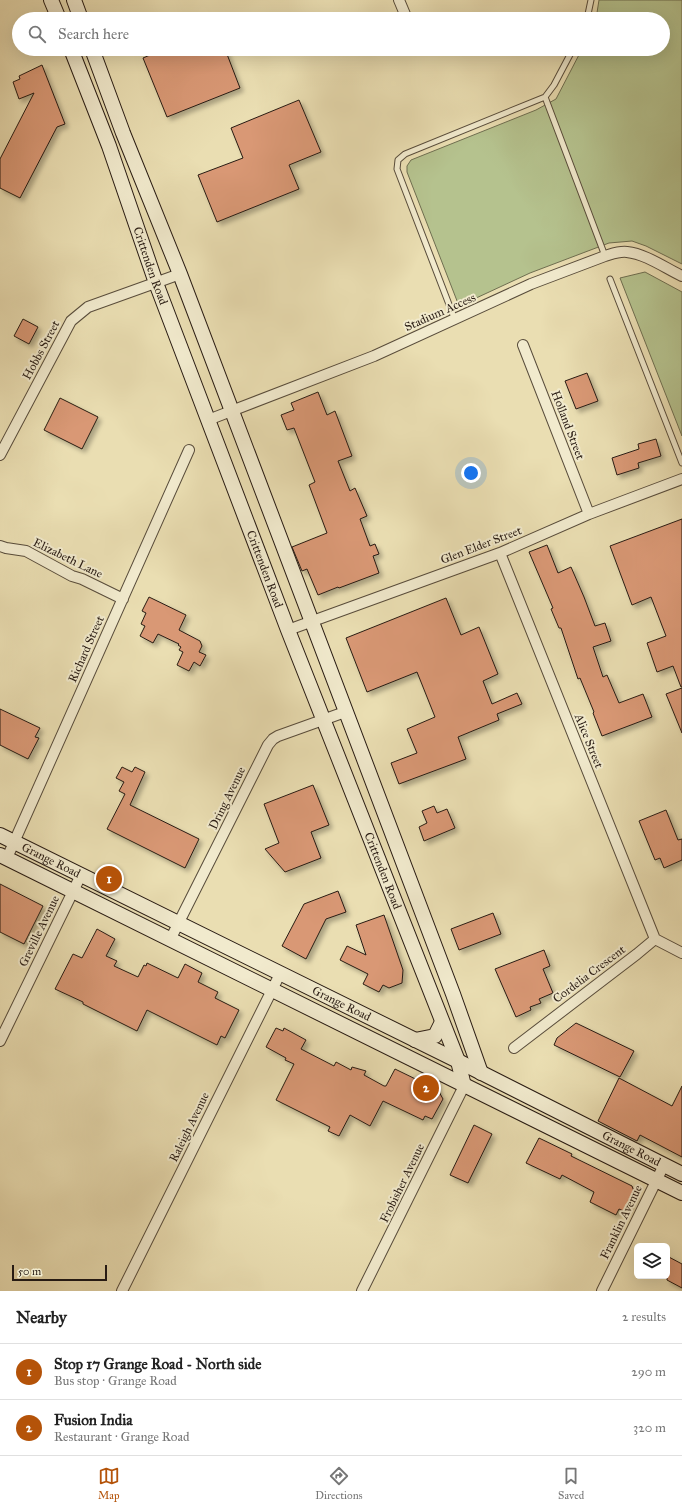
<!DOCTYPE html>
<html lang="en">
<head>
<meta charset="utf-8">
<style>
  body { margin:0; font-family:"IM FELL Great Primer",serif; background:#f2f2f2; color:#222 }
  .controls { position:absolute; right:12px; bottom:12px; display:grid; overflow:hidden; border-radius:6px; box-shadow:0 4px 16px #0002 }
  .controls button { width:36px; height:36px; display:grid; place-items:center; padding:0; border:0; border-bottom:1px solid #e0e0e0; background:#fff; color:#222; font:20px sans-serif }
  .scale { position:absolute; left:12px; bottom:10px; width:95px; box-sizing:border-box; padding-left:4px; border:2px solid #281b13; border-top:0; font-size:11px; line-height:14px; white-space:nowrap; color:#281b13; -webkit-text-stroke:3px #f1eacd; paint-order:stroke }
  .you { position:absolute; left:471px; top:473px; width:14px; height:14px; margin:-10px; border:3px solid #fff; border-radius:50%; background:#1a73e8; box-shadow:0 0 0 6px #1a73e833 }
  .badge { display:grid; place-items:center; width:26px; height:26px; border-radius:50%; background:#b45309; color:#fff; font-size:13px; font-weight:700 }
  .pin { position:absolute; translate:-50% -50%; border:2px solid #fff; box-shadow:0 1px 4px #0006 }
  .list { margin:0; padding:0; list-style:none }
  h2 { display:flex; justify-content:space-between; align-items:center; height:52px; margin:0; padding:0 16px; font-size:17px }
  h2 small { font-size:13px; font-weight:400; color:#767676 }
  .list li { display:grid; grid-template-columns:26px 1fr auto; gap:12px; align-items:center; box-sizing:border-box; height:56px; padding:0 16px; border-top:1px solid #e0e0e0 }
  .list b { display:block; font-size:15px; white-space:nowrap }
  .list p { margin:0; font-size:13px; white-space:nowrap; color:#767676 }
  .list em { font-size:13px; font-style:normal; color:#767676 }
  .icon { flex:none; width:22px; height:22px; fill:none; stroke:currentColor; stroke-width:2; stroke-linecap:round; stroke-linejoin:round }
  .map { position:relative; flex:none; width:682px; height:1291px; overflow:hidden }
  .search { position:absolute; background:#fff; box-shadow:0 4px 16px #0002; left:12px; right:12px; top:12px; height:44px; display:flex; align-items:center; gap:10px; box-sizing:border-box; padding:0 14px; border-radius:22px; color:#767676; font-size:15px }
  .sheet { height:164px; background:#fff }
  nav { display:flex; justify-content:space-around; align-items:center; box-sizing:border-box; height:56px; border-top:1px solid #e0e0e0; background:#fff; font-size:11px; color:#767676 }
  nav a { display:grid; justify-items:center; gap:2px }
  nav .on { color:#b45309 }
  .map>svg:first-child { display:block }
  .green { fill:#b5c28e; stroke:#6e6e50 }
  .building { fill:#d99875; stroke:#281b13; filter:url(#shadow) }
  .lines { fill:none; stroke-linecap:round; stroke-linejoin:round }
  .service-casing { stroke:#584c3b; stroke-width:7 }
  .minor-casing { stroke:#584c3b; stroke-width:12 }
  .secondary-casing { stroke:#281b13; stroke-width:16 }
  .service { stroke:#f1eacd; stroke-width:5 }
  .minor { stroke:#f1eacd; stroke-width:10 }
  .secondary { stroke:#f1eacd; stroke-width:14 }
  .labels { text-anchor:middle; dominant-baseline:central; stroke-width:4; stroke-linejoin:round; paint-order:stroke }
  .street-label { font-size:12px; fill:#281b13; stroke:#f1eacd }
</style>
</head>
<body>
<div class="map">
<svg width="682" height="1291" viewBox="0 0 682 1291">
  <defs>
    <filter id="shadow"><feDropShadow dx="3.5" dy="3.5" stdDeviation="2" flood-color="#0004"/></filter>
  </defs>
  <rect width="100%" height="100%" fill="#eadeb2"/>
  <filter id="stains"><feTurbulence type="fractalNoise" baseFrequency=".005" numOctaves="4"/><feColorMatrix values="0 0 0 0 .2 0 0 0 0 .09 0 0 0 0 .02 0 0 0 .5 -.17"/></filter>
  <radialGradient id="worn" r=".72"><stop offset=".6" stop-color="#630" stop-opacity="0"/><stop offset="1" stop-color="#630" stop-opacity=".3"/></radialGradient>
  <path class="green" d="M599 0H682V264L646 246 632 241 609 243 530 273 459 306 407 172V166L411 160 536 110 556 99 582 49H663V19H596Z
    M645 272 682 292V436L620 278Z"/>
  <path class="building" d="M164 49H225L240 88 167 117 143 58Z
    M42 65 65 124 57 127 20 198 0 188V159L34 93 19 99 13 82 20 79 19 76Z
    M299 100 321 152 289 165 299 189 217 222 198 175 243 158 231 128Z
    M23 319 38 327 29 344 14 336Z
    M587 373 598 401 576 409 565 381Z
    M318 392 327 415 335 411 352 456 338 461 350 491 355 488 367 516 360 519 370 546 375 544 379 554 373 556 379 573 339 588 338 587 318 595 307 569 302 571 292 547 327 533 309 485 315 482 294 428 287 430 281 415 294 410 291 403Z
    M60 398 98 417 82 449 44 430Z
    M656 439 661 456 638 463 639 468 617 475 612 458 639 449 638 444Z
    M682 519V687H681L673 666 657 672 647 643 666 636 651 597 632 605 610 546Z
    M547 545 558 573 571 567 584 597 595 626 605 623 611 641 593 647 603 677 607 675 619 703 643 694 652 717 602 736 593 713 594 712 580 678 578 679 561 628H559L551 609 553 608 529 552Z
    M149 597 186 615 179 630 200 641 202 646 199 652 206 655 200 666 194 662 189 671 177 665 183 652 179 650 181 647 178 645 179 644 158 634 153 643 140 636 145 626 141 624 146 613 142 611Z
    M446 598 461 635 479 627 498 674 483 681 492 704 517 693 522 704 497 714 499 720 458 737 466 759 399 784 391 763 417 753 407 729 435 717 417 672 367 692 346 638Z
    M682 688V733L666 694Z
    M0 709 40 728 35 737 39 738 28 759 0 745Z
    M122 767 132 772 135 767 145 772 130 805 199 839 185 868 107 829 125 794 119 791 124 782 116 778Z
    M313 785 329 825 311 832 321 858 285 872 265 849 279 843 264 804Z
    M434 806 437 813 447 809 455 828 424 841 419 827 427 823 422 811Z
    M666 810 678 840 682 839V860L664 868 660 858 655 860 639 821Z
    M0 884 43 906 24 944 0 932Z
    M338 891 346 912 326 919 306 959 282 946 304 904Z
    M493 913 501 934 459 950 451 929Z
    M384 915 403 970 402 983 389 988 383 985 379 992 363 984 368 974 340 960 347 946 366 955 356 925Z
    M97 929 115 939 106 956 117 961 114 966 138 977 144 965 146 966 147 963 178 978 185 964 202 973 198 982 218 992 215 998 239 1010 225 1038 221 1036 217 1045 147 1010 137 1031 83 1004V1002L55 989 73 954 82 958Z
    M544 950 550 966 543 969 553 993 539 999 541 1003 530 1007 531 1010 516 1017 495 969Z
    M576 1023 634 1051 620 1077 554 1045 557 1038Z
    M276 1028 283 1031 284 1028 306 1040 301 1049 334 1066 336 1062 351 1070 352 1067 366 1071 364 1075 384 1086H386L395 1069 438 1090 443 1099 432 1119 425 1116 423 1120 383 1101 370 1126 350 1115 339 1136 328 1131 330 1127 276 1100 294 1064 285 1060 286 1058 266 1047Z
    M619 1078 672 1106 682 1086V1157L640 1135 637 1141 598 1121Z
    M474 1125 492 1134 468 1183 450 1175Z
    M539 1138 572 1154 571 1156 632 1186 635 1194 626 1212 619 1209 616 1215 590 1202 594 1192 562 1175 560 1179 526 1163Z
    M667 1256 682 1264V1288L667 1280Z"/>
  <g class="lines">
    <defs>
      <path id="service" d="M587 19 591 0
        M545 97 605 256
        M610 279 682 463
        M455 320 397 169 398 160 405 154 545 97 554 85 573 49"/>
      <path id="minor" d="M399 0 407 19
        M523 345 589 514
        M208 420 374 356 531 284 605 256C612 254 619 251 627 252 646 254 665 268 682 276
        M0 455 71 321 88 307 180 274
        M0 546 6 548 26 551 72 576 82 579 123 599
        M500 553 655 939
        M288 630 500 553 589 514 682 479
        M7 858 189 450
        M170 940 268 745 273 739 278 736 345 712
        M0 1041 81 875
        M514 1048 637 954 655 939 682 953
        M122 1291 280 974
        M362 1291 464 1086
        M602 1291 664 1165"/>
      <g id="secondary">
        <path d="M51 0 59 19"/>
        <path d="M74 0 81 19"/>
        <path id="s1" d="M71 49 109 146 156 283 288 630 458 1061 464 1086"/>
        <path d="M92 49 123 133 180 274 453 994 481 1073"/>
        <path id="s2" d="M0 835 458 1061 682 1174"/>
        <path d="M0 855 682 1193"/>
        <path d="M415 1040 435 1036 442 1022"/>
      </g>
    </defs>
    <use href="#service" class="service-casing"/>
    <use href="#minor" class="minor-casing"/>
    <use href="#secondary" class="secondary-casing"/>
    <use href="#service" class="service"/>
    <use href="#minor" class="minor"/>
    <use href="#secondary" class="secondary"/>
  </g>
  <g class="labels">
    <g class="street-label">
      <text stroke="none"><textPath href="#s1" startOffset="231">Crittenden Road</textPath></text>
      <text transform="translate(440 312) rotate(-24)">Stadium Access</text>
      <text transform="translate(41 350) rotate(-62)">Hobbs Street</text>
      <text transform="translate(568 425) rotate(69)">Holland Street</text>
      <text transform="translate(481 545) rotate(-21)">Glen Elder Street</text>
      <text transform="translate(68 558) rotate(26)">Elizabeth Lane</text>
      <text stroke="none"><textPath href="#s1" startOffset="555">Crittenden Road</textPath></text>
      <text transform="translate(86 649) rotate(-66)">Richard Street</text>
      <text transform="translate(589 741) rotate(68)">Alice Street</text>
      <text transform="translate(227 798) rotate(-64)">Dring Avenue</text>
      <text stroke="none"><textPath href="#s2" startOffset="57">Grange Road</textPath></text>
      <text stroke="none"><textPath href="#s1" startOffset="879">Crittenden Road</textPath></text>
      <text transform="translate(39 931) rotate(-64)">Greville Avenue</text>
      <text transform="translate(589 974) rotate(-37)">Cordelia Crescent</text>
      <text stroke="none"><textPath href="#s2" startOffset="381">Grange Road</textPath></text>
      <text transform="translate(189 1127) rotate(-64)">Raleigh Avenue</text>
      <text stroke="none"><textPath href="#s2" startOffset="705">Grange Road</textPath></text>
      <text transform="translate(402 1183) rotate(-64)">Frobisher Avenue</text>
      <text transform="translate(621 1222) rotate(-64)">Franklin Avenue</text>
    </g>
  </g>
  <rect width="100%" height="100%" filter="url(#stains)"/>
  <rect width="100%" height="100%" fill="url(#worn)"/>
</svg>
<div class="controls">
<button><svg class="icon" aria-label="layers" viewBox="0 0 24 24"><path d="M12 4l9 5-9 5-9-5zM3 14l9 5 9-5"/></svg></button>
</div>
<div class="scale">50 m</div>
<div class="you"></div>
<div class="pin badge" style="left:109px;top:879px">1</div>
<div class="pin badge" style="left:426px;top:1088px">2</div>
<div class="search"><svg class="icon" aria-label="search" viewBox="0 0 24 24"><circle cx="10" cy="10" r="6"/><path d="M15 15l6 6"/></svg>Search here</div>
</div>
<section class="sheet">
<h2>Nearby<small>2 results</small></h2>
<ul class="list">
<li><span class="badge">1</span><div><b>Stop 17 Grange Road - North side</b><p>Bus stop · Grange Road</p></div><em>290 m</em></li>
<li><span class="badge">2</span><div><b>Fusion India</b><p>Restaurant · Grange Road</p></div><em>320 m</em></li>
</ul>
</section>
<nav>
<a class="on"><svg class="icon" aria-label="map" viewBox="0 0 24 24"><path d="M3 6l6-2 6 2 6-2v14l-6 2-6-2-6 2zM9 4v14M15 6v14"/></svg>Map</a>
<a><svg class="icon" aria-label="directions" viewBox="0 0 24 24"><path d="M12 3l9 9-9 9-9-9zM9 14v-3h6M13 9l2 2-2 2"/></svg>Directions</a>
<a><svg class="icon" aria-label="saved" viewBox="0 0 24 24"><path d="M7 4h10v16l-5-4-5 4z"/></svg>Saved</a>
</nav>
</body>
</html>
